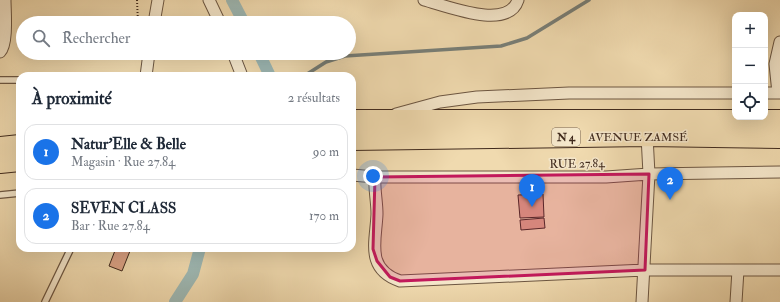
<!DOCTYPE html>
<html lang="fr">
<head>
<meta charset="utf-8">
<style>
  body { margin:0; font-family:"IM FELL Double Pica",serif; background:#f2f2f3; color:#1f2937 }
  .controls { position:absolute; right:12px; top:12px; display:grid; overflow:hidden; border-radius:8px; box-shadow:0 4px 16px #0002 }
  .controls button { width:36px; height:36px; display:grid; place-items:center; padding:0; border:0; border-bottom:1px solid #e0e1e3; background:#fff; color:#1f2937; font:20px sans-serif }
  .you { position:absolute; left:373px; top:176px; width:14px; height:14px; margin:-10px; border:3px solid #fff; border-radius:50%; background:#1a73e8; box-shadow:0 0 0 6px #1a73e833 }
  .badge { display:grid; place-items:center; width:26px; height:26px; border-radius:50%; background:#1a73e8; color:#fff; font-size:13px; font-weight:700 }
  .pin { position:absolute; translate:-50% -33px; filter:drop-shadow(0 1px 2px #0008) }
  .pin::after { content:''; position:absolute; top:21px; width:14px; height:12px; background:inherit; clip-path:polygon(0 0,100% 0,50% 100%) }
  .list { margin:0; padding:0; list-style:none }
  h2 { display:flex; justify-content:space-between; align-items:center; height:52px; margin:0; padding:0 16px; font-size:17px }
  h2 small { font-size:13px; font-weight:400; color:#747a83 }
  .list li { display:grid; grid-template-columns:26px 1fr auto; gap:12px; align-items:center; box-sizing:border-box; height:56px; margin:0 8px 8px; padding:0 8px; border:1px solid #e0e1e3; border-radius:12px }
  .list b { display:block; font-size:15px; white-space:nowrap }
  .list p { margin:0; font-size:13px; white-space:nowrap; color:#747a83 }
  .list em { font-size:13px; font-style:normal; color:#747a83 }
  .icon { flex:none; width:22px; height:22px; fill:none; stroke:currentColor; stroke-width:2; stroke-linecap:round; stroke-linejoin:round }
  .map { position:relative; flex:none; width:780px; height:302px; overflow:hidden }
  .search { position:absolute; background:#fff; box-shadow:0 4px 16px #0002; left:16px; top:16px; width:340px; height:44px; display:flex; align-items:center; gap:10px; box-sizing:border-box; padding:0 14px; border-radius:22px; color:#747a83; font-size:15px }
  .panel { position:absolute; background:#fff; box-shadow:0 4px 16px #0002; left:16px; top:72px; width:340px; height:180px; border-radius:12px }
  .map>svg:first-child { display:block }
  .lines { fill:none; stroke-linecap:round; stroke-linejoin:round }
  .stream { stroke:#787f78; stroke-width:3.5 }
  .canal { stroke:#9db8b4; stroke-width:12 }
  .building { fill:#dba285; stroke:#402a1d }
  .lane-casing { stroke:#6c5642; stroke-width:8 }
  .street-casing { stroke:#6c5642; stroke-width:13 }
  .highway-casing { stroke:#402a1d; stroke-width:22 }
  .path { stroke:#402a1d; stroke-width:2; stroke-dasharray:1 2; stroke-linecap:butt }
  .lane { stroke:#f5e7cb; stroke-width:5.5 }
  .street { stroke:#f5e7cb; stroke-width:11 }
  .highway { stroke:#f0daaf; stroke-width:20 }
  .marked { fill:#c2185b; fill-opacity:0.2; stroke:#c2185b; stroke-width:3; stroke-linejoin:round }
  .labels { text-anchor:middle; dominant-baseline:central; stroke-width:3; stroke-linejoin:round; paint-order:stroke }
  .shield { fill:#f5e7cb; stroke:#766351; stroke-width:1 }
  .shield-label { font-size:11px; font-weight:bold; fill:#402a1d }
  .street-label { font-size:12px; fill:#402a1d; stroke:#f5e7cb }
</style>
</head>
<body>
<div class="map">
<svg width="780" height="302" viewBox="0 0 780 302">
  <rect width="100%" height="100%" fill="#f0daaf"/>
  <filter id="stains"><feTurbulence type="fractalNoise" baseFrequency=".005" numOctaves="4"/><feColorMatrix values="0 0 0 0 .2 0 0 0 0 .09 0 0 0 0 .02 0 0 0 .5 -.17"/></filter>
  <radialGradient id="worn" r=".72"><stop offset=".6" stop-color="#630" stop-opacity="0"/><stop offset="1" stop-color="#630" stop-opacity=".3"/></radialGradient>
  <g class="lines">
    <path class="stream" d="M304 76 326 62 345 56 501 46 527 38 589 0"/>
    <path class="canal" d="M232 0 244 23
      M259 53 270 76
      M175 302 193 274 200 248"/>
  </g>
  <path class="building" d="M543 194 544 217 520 218 518 195Z
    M544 218 545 228 521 230 520 220Z
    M116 248H124L130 251 122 271 109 266Z"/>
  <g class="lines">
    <defs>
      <path id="lane" d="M0 80H20
        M0 195 20 193
        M45 302 71 248"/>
      <path id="street" d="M209 0 220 23
        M424 0C447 6 508 31 518 0
        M154 23 158 0
        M0 52C8 44 5 11 5 0
        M233 53 242 76
        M146 76 149 53
        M765 93H780
        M778 93 775 64 780 42
        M396 114 440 102 477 97 569 93H735
        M352 175 375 177C374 189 377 201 377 214 376 241 365 269 400 281L645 270H780
        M375 177H606L649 174 780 172
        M642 302 649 174 647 136
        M736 302 738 270"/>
      <path id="highway" d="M352 120H780
        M352 140 647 136 780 138
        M0 147 20 145
        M0 163 20 161"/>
    </defs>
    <use href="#lane" class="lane-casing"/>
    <use href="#street" class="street-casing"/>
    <use href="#highway" class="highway-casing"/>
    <path class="path" d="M137 0 138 23"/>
    <use href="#lane" class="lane"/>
    <use href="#street" class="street"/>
    <use href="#highway" class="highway"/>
  </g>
  <path class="marked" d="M649 174 645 270 400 281 390 277 377 261 373 249 375 177Z"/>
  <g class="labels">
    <rect class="shield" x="552" y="128" width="28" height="18" rx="3"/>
    <g class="shield-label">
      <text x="566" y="137">N 4</text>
    </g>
    <g class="street-label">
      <text x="638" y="137">AVENUE ZAMSÉ</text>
      <text transform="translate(577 164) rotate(-1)">RUE 27.84</text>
    </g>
  </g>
  <rect width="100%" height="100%" filter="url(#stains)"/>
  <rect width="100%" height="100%" fill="url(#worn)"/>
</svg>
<div class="controls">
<button>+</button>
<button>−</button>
<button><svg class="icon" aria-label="locate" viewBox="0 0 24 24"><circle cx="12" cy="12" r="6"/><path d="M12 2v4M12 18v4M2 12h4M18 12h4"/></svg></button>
</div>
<div class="you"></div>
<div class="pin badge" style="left:532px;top:207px">1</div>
<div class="pin badge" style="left:670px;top:200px">2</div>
<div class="search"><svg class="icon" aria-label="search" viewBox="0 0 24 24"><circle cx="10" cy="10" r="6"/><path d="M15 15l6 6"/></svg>Rechercher</div>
<section class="panel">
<h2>À proximité<small>2 résultats</small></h2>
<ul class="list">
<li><span class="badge">1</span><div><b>Natur'Elle &amp; Belle</b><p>Magasin · Rue 27.84</p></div><em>90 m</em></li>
<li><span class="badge">2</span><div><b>SEVEN CLASS</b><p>Bar · Rue 27.84</p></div><em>170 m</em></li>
</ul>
</section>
</div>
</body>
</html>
